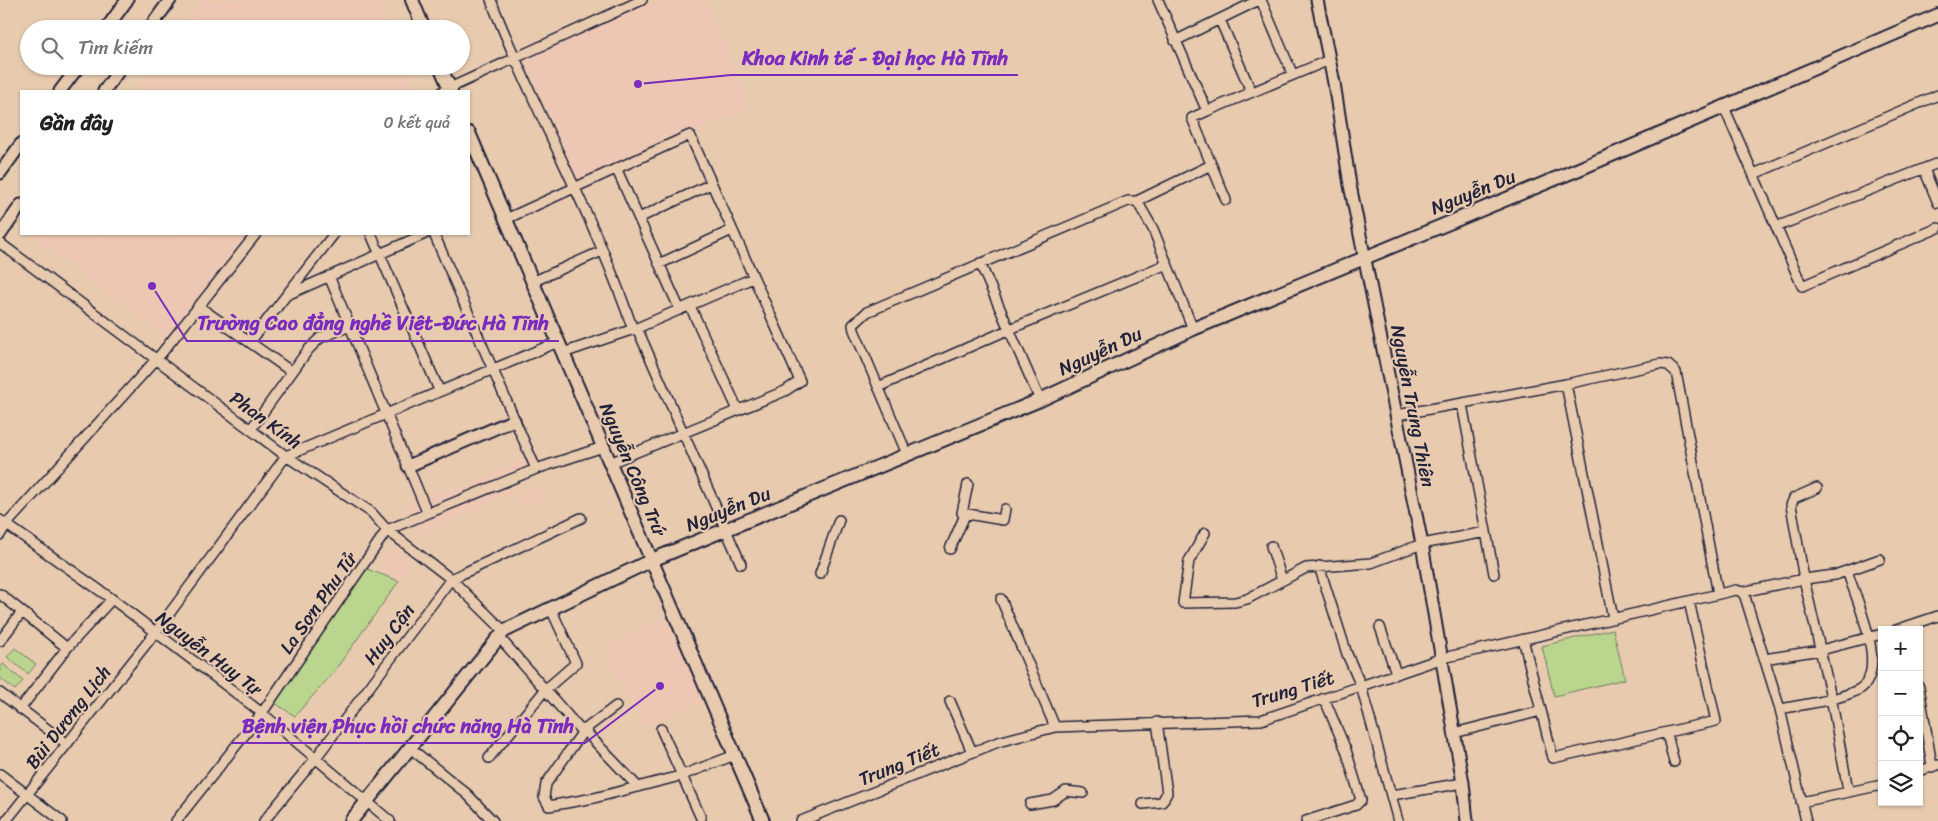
<!DOCTYPE html>
<html lang="vi">
<head>
<meta charset="utf-8">
<style>
  body { margin:0; font-family:Sriracha,sans-serif; background:#f6f6f6; color:#222 }
  .controls { position:absolute; right:15px; bottom:15px; display:grid; overflow:hidden; border-radius:0px; box-shadow:0 1px 4px #0004 }
  .controls button { width:45px; height:45px; display:grid; place-items:center; padding:0; border:0; border-bottom:1px solid #e0e0e0; background:#fff; color:#222; font:25px sans-serif }
  .list { margin:0; padding:0; list-style:none }
  h2 { display:flex; justify-content:space-between; align-items:center; height:65px; margin:0; padding:0 20px; font-size:21px }
  h2 small { font-size:16px; font-weight:400; color:#767676 }
  .icon { flex:none; width:28px; height:28px; fill:none; stroke:currentColor; stroke-width:2; stroke-linecap:round; stroke-linejoin:round }
  .map { position:relative; flex:none; width:1938px; height:821px; overflow:hidden }
  .search { position:absolute; background:#fff; box-shadow:0 1px 4px #0004; left:20px; top:20px; width:450px; height:55px; display:flex; align-items:center; gap:12px; box-sizing:border-box; padding:0 18px; border-radius:28px; color:#767676; font-size:19px }
  .panel { position:absolute; background:#fff; box-shadow:0 1px 4px #0004; left:20px; top:90px; width:450px; height:145px; border-radius:0px }
  .map>svg:first-child { display:block }
  .built { fill:#edc7b3 }
  .green { fill:#bad58d; stroke:#6e7c64 }
  .lines { fill:none; stroke-linecap:round; stroke-linejoin:round }
  .minor-casing { stroke:#22223b; stroke-width:12 }
  .tertiary-casing { stroke:#22223b; stroke-width:15 }
  .secondary-casing { stroke:#22223b; stroke-width:16 }
  .minor { stroke:#e8cbaf; stroke-width:9 }
  .tertiary { stroke:#e8cbaf; stroke-width:11 }
  .secondary { stroke:#e8cbaf; stroke-width:12 }
  .labels { text-anchor:middle; dominant-baseline:central; stroke-width:4; stroke-linejoin:round; paint-order:stroke }
  .street-label { font-size:19px; fill:#22223b; stroke:#e8cbaf }
  .leader { fill:none; stroke:#7b2cbf; stroke-width:2 }
  .callout-dot { fill:#7b2cbf; stroke:#e8cbaf; stroke-width:2 }
  .callout-label { font-size:20px; text-anchor:middle; font-weight:bold; fill:#7b2cbf; stroke:#e8cbaf; stroke-width:4; stroke-linejoin:round; paint-order:stroke }
</style>
</head>
<body>
<div class="map">
<svg width="1938" height="821" viewBox="0 0 1938 821">
  <rect width="100%" height="100%" fill="#e8cbaf"/>
  <filter id="ink" filterUnits="userSpaceOnUse"><feTurbulence type="fractalNoise" baseFrequency=".02" numOctaves="2"/><feDisplacementMap in="SourceGraphic" scale="10" xChannelSelector="R" yChannelSelector="G"/><feConvolveMatrix kernelMatrix="1 2 1 2 8 2 1 2 1" color-interpolation-filters="sRGB"/></filter>
  <g filter="url(#ink)">
    <path class="built" d="M201 0H378L390 29H180Z
      M658 0H706L751 108 578 183 525 60Z
      M153 66H406L416 91H135Z
      M32 234H248L166 337 31 235Z
      M527 460 531 469 476 490 473 481Z
      M509 481 520 490 418 537 412 526Z
      M467 483 471 495 407 515 403 503Z
      M541 486 546 498 525 507 519 495Z
      M381 565a15 15 0 1 1 30 0a15 15 0 1 1-30 0Z
      M668 616 705 702 644 726 613 670 608 643Z"/>
    <path class="green" d="M367 569 399 581 333 673 295 716 270 700Z
      M1613 629 1625 679 1554 696 1542 646Z
      M15 648 36 664 28 674 7 657Z
      M3 664 23 681 15 690 0 678V668Z"/>
    <g class="lines">
      <defs>
        <path id="minor" d="M491 0C534 112 595 216 633 330
          M1158 0 1207 111 1329 60
          M1261 0 1292 73
          M1220 20 1251 91
          M1175 41 1259 0
          M443 91 642 0
          M1724 107 1802 286 1938 228
          M1207 111 1192 118 1226 200
          M1924 169 1938 203
          M617 170 680 310
          M1754 174 1938 95
          M1137 201 1153 229 1193 329
          M639 218 711 184
          M506 219 690 135 800 381 785 391 610 463
          M1776 227 1938 163
          M371 234 439 390
          M434 234 536 469
          M0 243 286 456 371 512 387 530 451 579 504 631
          M980 263 1040 400
          M659 264 732 230
          M329 276 427 512
          M532 282 602 251
          M287 295 425 234
          M198 306 292 372
          M690 306 738 410
          M637 328 741 564
          M250 342 334 234
          M563 353 637 328 753 278
          M1566 384 1613 618
          M878 387 1010 329 1167 264
          M1462 404 1494 574
          M1397 415 1566 384 1660 364 1668 365 1676 372 1718 594
          M251 429 308 350 320 338 350 326
          M907 454 854 330 853 325 867 312 1128 201H1137L1211 165
          M968 484 962 513 1003 520 1005 509
          M1817 488 1794 498 1791 505 1804 579 1831 697 1848 790
          M0 520 112 599 262 713 390 821
          M1205 533 1189 561 1183 603 1235 602 1247 599 1306 568 1371 563 1422 544 1486 532
          M0 535 6 525 161 354 256 234
          M1271 546 1282 580
          M950 549 965 515
          M1319 566 1347 654 1361 686 1398 821
          M820 574 839 520
          M1742 592 1804 579 1835 575 1880 559
          M0 594 67 648
          M1001 599 1055 727
          M1380 627 1396 673
          M1896 630 1938 616
          M499 637 583 733
          M1523 639 1553 758 1716 721 1689 601
          M0 641 22 612
          M1764 659 1821 650 1882 634
          M1919 687 1932 766
          M0 693 67 744
          M950 701 972 752
          M616 706 584 730 546 784 544 797 549 806 594 798 680 776 735 755
          M20 709 67 648 112 599
          M1780 709C1805 704 1835 701 1858 690 1891 673 1855 596 1847 571
          M661 729 701 818
          M584 730 638 787
          M1454 733 1541 711
          M1667 734 1674 762
          M409 747 467 794 493 821
          M489 758 545 690 576 663 551 609
          M1919 771 1938 765
          M0 774 62 821
          M1392 795 1463 783
          M1801 802 1882 785
          M1030 804 1053 800 1066 791 1083 793
          M1143 804 1162 802 1167 793 1157 722
          M6 821 155 633 286 456 558 342
          M176 821 262 713 387 530 536 469 603 447
          M264 821 315 759 451 579 581 518
          M801 821 998 742 1055 727 1261 720 1443 658 1736 590 1742 592 1745 597 1780 709 1806 821
          M1306 821 1356 805 1361 800 1346 750 1324 698"/>
        <path id="tertiary" d="M1317 0 1334 83 1350 185 1422 544 1463 783 1467 821
          M106 29 127 0
          M149 29 170 0
          M60 91 79 66
          M104 91 122 66
          M0 173 21 144
          M0 235 21 205
          M408 466 514 420"/>
        <path id="secondary" d="M412 0 424 29
          M440 66 451 91
          M469 133 763 821
          M351 821 504 631 652 560 1040 400 1193 329 1579 169 1938 15"/>
      </defs>
      <use href="#minor" class="minor-casing"/>
      <use href="#tertiary" class="tertiary-casing"/>
      <use href="#secondary" class="secondary-casing"/>
      <use href="#minor" class="minor"/>
      <use href="#tertiary" class="tertiary"/>
      <use href="#secondary" class="secondary"/>
    </g>
  </g>
  <g class="labels">
    <g class="street-label">
      <text transform="translate(1473 192) rotate(-22)">Nguyễn Du</text>
      <text transform="translate(1100 351) rotate(-25)">Nguyễn Du</text>
      <text transform="translate(1413 406) rotate(79)">Nguyễn Trung Thiên</text>
      <text transform="translate(266 420) rotate(36)">Phan Kính</text>
      <text transform="translate(633 469) rotate(67)">Nguyễn Công Trứ</text>
      <text transform="translate(728 509) rotate(-22)">Nguyễn Du</text>
      <text transform="translate(318 603) rotate(-55)">La Sơn Phu Tử</text>
      <text transform="translate(389 634) rotate(-53)">Huy Cận</text>
      <text transform="translate(209 653) rotate(37)">Nguyễn Huy Tự</text>
      <text transform="translate(1293 689) rotate(-17)">Trung Tiết</text>
      <text transform="translate(68 717) rotate(-52)">Bùi Dương Lịch</text>
      <text transform="translate(899 764) rotate(-22)">Trung Tiết</text>
    </g>
  </g>
  <path class="leader" d="M638 84L731 75H1018M152 286L187 341H559M660 686L585 743H232"/>
  <g class="callout-dot">
    <circle cx="638" cy="84" r="5"/>
    <circle cx="152" cy="286" r="5"/>
    <circle cx="660" cy="686" r="5"/>
  </g>
  <g class="callout-label">
    <text x="875" y="65">Khoa Kinh tế - Đại học Hà Tĩnh</text>
    <text x="373" y="330">Trường Cao đẳng nghề Việt-Đức Hà Tĩnh</text>
    <text x="408" y="733">Bệnh viện Phục hồi chức năng Hà Tĩnh</text>
  </g>
</svg>
<div class="controls">
<button>+</button>
<button>−</button>
<button><svg class="icon" aria-label="locate" viewBox="0 0 24 24"><circle cx="12" cy="12" r="6"/><path d="M12 2v4M12 18v4M2 12h4M18 12h4"/></svg></button>
<button><svg class="icon" aria-label="layers" viewBox="0 0 24 24"><path d="M12 4l9 5-9 5-9-5zM3 14l9 5 9-5"/></svg></button>
</div>
<div class="search"><svg class="icon" aria-label="search" viewBox="0 0 24 24"><circle cx="10" cy="10" r="6"/><path d="M15 15l6 6"/></svg>Tìm kiếm</div>
<section class="panel">
<h2>Gần đây<small>0 kết quả</small></h2>
<ul class="list">
</ul>
</section>
</div>
</body>
</html>
